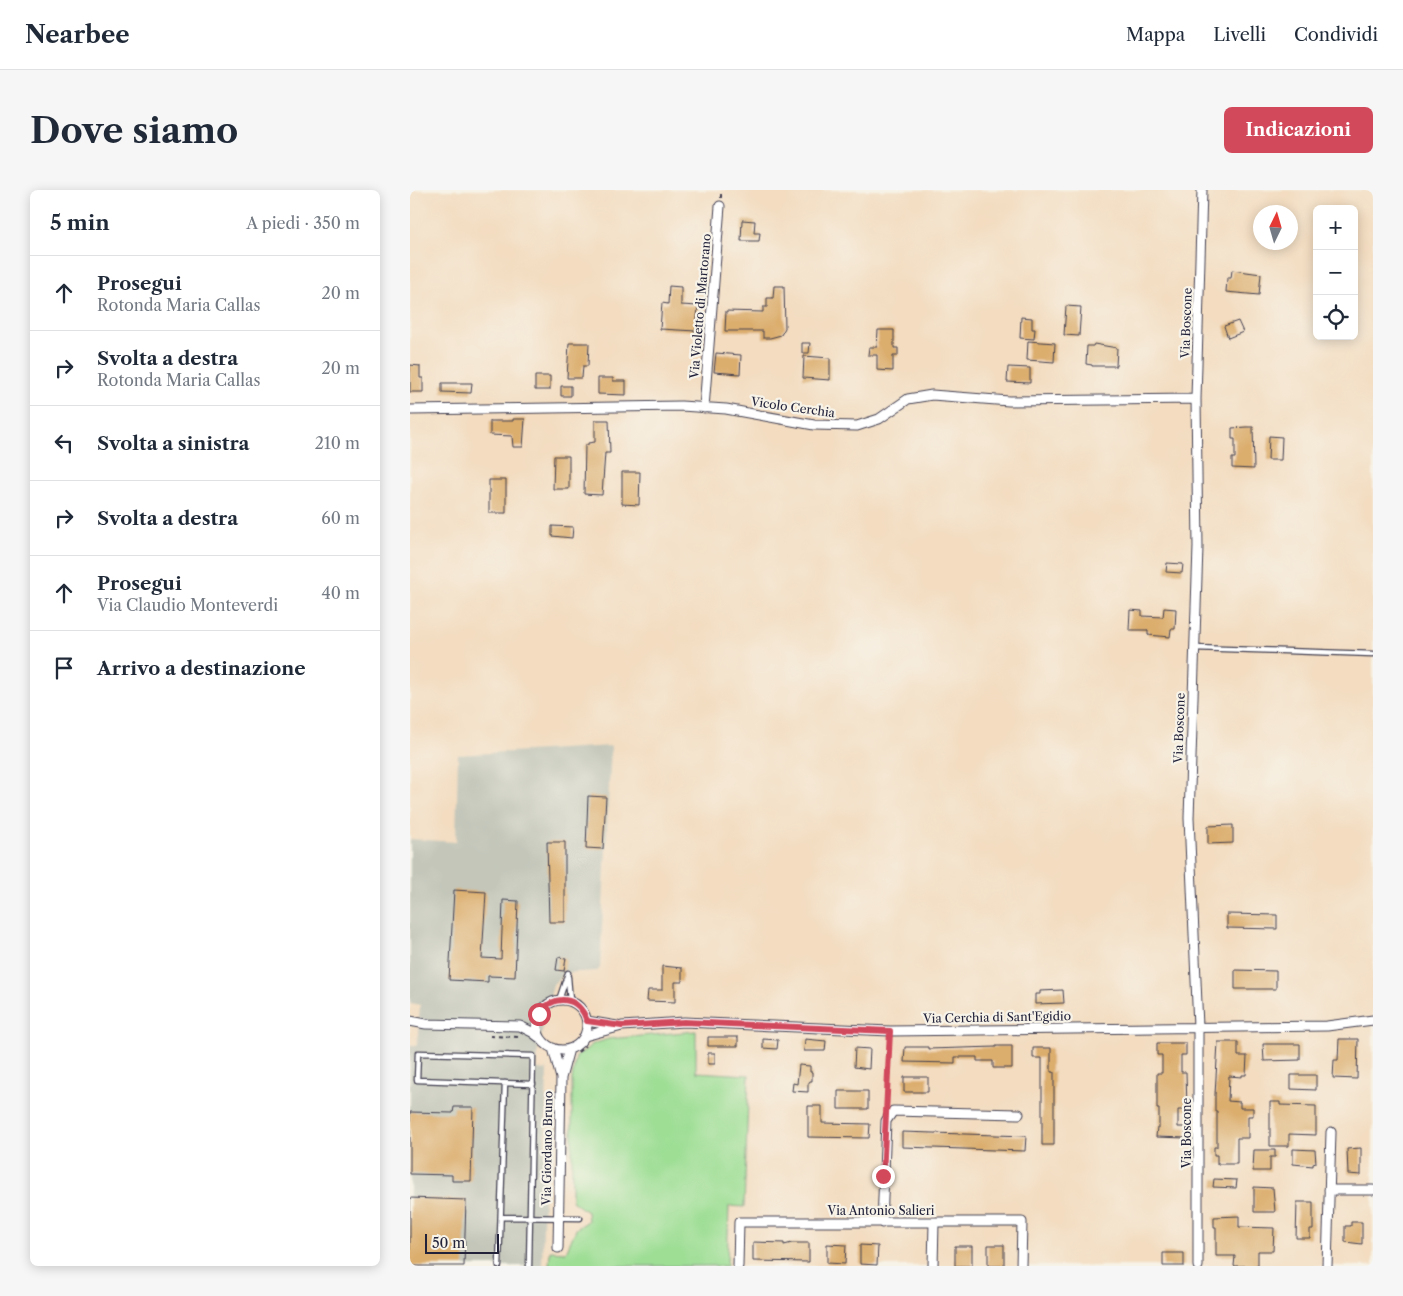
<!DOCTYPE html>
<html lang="it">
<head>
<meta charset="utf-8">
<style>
  body { margin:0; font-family:"Libre Caslon Text",serif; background:#f6f6f7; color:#1f2937 }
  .controls { position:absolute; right:15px; top:15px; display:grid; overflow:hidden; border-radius:8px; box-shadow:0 2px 12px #0003 }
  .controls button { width:45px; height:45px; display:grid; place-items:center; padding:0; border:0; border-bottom:1px solid #e0e1e3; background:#fff; color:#1f2937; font:25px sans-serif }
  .compass { position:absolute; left:843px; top:15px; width:45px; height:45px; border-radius:50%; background:#fff; box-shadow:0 2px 12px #0003; rotate:5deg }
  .scale { position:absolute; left:15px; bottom:12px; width:74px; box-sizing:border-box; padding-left:5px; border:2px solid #22223b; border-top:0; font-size:14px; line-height:18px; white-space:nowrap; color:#22223b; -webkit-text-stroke:4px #f7f3e8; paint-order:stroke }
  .stop { position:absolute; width:15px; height:15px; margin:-11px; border:4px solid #d1495b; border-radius:50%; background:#fff }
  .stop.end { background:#d1495b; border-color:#fff; box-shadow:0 1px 5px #0008 }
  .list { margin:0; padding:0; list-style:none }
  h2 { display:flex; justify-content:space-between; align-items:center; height:65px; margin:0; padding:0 20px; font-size:21px }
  h2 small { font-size:16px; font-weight:400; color:#747a83 }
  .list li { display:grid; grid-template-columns:32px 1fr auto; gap:15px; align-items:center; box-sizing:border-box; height:75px; padding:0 20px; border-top:1px solid #e0e1e3 }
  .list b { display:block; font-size:19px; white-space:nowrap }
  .list p { margin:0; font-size:16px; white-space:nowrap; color:#747a83 }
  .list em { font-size:16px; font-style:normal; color:#747a83 }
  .icon { flex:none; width:28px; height:28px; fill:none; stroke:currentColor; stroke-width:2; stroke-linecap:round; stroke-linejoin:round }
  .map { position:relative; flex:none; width:963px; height:1076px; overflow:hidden; border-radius:8px }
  header { display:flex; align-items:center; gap:30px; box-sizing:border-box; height:70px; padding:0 25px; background:#fff; border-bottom:1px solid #e0e1e3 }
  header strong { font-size:24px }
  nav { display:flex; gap:28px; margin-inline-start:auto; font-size:18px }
  .intro { display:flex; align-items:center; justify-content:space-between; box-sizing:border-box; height:120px; padding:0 30px }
  h1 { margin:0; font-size:35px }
  .button { padding:12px 22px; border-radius:8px; background:#d1495b; color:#fff; font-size:18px; font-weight:700 }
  main { display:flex; gap:30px; padding:0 30px }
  aside { flex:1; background:#fff; border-radius:8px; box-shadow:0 2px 12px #0003 }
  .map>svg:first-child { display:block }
  .industrial { fill:#c3c6b9 }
  .green { fill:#9dde94; stroke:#608068 }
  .building { fill:#dcae6e }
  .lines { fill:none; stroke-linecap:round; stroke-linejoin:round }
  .lane-casing { stroke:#413e4f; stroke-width:7 }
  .street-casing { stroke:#413e4f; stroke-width:11 }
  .path { stroke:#413e4f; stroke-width:2; stroke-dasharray:4 4; stroke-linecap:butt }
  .lane { stroke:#fff; stroke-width:4.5 }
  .street { stroke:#fff; stroke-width:9 }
  .route { stroke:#d1495b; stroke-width:6 }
  .labels { text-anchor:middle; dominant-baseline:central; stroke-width:4.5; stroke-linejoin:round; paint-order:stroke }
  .street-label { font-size:12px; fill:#22223b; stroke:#f7f3e8 }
</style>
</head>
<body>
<header>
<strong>Nearbee</strong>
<nav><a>Mappa</a><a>Livelli</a><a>Condividi</a></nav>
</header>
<div class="intro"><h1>Dove siamo</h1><a class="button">Indicazioni</a></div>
<main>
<aside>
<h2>5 min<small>A piedi · 350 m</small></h2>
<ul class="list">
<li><svg class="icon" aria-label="ahead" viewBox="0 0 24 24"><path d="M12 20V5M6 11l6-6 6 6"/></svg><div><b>Prosegui</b><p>Rotonda Maria Callas</p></div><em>20 m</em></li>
<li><svg class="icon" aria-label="right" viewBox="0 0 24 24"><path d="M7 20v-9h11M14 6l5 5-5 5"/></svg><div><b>Svolta a destra</b><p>Rotonda Maria Callas</p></div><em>20 m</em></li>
<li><svg class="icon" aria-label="left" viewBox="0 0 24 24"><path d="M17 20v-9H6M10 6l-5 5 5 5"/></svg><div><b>Svolta a sinistra</b></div><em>210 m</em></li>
<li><svg class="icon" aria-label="right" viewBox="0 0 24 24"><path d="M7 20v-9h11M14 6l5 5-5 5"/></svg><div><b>Svolta a destra</b></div><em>60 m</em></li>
<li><svg class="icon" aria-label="ahead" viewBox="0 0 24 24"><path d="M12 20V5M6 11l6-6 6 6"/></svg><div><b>Prosegui</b><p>Via Claudio Monteverdi</p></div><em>40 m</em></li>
<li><svg class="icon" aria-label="arrive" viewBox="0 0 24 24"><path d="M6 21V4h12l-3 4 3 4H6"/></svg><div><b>Arrivo a destinazione</b></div></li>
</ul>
</aside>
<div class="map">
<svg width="963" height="1076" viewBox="0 0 963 1076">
  <rect width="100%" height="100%" fill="#f7f3e8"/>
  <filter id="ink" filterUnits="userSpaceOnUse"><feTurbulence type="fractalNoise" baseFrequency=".02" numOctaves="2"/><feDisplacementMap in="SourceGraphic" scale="10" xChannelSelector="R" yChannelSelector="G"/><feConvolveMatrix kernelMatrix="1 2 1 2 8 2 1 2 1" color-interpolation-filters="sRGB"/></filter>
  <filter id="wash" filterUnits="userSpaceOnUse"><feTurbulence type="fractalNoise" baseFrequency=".0096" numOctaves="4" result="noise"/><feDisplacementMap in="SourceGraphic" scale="20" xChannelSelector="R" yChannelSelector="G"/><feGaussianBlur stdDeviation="1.12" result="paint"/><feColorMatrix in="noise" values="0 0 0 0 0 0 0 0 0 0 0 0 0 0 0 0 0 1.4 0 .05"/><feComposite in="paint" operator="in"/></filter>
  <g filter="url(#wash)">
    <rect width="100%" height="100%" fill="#f3dcc0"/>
    <path class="industrial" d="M201 556 190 778 187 781 151 783V787L143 794 128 860 127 879 137 880 132 1076H0V856H7L10 815 0 813V649L46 652 48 565Z"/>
    <path class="green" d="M286 841V882L339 885 334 1017 319 1016 317 1076H139L140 1061 156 1062 166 1039 178 1031 177 1022 162 1011V889L166 867 183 854 198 849Z"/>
    <g id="blocks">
      <path class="building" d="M332 30 345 31 344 43H350L349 51H331Z
        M822 80 851 84 849 105 816 102 817 88H821Z
        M259 96 271 97V115L288 116 286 141 250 139 252 113 258 114Z
        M364 96H374L375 138 371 145 360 148H353V141H315L316 121 353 122V117H357V108H363Z
        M656 116 671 117 669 146 654 145Z
        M611 127 622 128V139H625L624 149 610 148Z
        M828 131 833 142 818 148 814 136Z
        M468 140H484V158H488V166H483V181L467 180V165H458L459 157H467Z
        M618 151 645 153 644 172 617 170Z
        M159 153H179L178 176H173L172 188H157Z
        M392 153H400L399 163H392Z
        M684 154 707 158 706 176H682V175L676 174 677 156H683Z
        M306 163 331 165 330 184 304 182Z
        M394 166 420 168V190L393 188Z
        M0 175 10 176V188H13V202H0Z
        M598 177 620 178V193L597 192Z
        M125 186H140V200H125Z
        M188 188H203V191H216V205L188 204Z
        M32 193H62L61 203 32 202Z
        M151 196H161V206H151Z
        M103 229H115L113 257H103L102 246 80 245V231H103Z
        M185 230H199L200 263H195L192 305 174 304 175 255H178V253L185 252Z
        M836 237H843L844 279 822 278V268H825V249H822V238Z
        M859 246 872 247 871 270H858Z
        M144 266H159V299H143Z
        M212 282H230L229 315 212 314Z
        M79 290H96V323H79Z
        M142 336 163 337 162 348 142 346Z
        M757 373 773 374 772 383 756 382Z
        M754 418 766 419 765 439H761L760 447 738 445V440H719L720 420 732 421V426L753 427Z
        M178 606 196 607 193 659 176 658Z
        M823 635V653L798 654V636Z
        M137 652H155V732H139Z
        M44 700 76 702 72 768 91 769 93 710 108 711 105 787 78 786V792L39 790Z
        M817 724 867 725V739L817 738Z
        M148 767 156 768 154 781 146 780Z
        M252 776 272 778V792H265V812L237 811 238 800H252Z
        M825 780 866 781V799H825Z
        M653 800 654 813 625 814V804H630V801Z
        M298 847H328V856H298Z
        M353 849 368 850 367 859 353 858Z
        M395 849 416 851 415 861H394Z
        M929 849H948L947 889 923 888 924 870H928Z
        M808 852H828V866H837L836 885H832V887L819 886 818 911 830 912V918H843V926H838V948H827V974H807V965H804V957H807V921H805V905Z
        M747 853H776V865H771V882H776L777 920H768V937H776V948L746 947 747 937H749V919H747V883H752V865H747Z
        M853 854H890V870L854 871Z
        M586 856H602V878H583V871H567V867H545V873L494 872 495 857H518V859L586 857Z
        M445 858 460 859 459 879 444 877Z
        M623 858H641V882H644V955H632V868H623Z
        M298 863H305V874H298Z
        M389 875 400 876V882H402V891H400L398 894V902L382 901 383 893 387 894Z
        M881 885H906V900L881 899Z
        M494 887H518V902H494Z
        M428 901H458V919H428Z
        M860 912H870V915L906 916V945L879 944V956H860Z
        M398 916H412V933L460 934 459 948 398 947Z
        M44 917H63L61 991H42V985L0 984V922L43 923Z
        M492 942 616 946 615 961 492 957Z
        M951 958V985L938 984 937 959Z
        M883 959 905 960 906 973 903 974V976L883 974Z
        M844 960H865V967H860V981H843Z
        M804 989 827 990 826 998 803 997Z
        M844 997 863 998 865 1022H844Z
        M0 1008 56 1010 54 1076H0Z
        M887 1012H903V1039H900V1048H886Z
        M829 1026V1037L864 1038 863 1061H848V1076H824L825 1066H806V1037H804V1027Z
        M941 1032H952V1054L935 1052V1036H941Z
        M343 1052 374 1053V1055L382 1053H399V1072L343 1071Z
        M417 1054 436 1055 435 1074 417 1073Z
        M450 1055 468 1056 467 1075 450 1074Z
        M578 1055H594V1076H578Z
        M545 1056H562V1076H545Z
        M753 1063H774V1076H753Z"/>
    </g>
  </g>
  <g filter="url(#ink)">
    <use href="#blocks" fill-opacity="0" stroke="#413e4f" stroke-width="1"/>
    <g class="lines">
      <defs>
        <path id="lane" d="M784 458 963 464
          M158 787 160 811
          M149 810 158 783
          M91 1027 170 1028
          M89 1076 95 893
          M119 1076C120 1006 122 936 123 866L8 863 7 890 123 894"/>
        <path id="street" d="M294 218 310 16
          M0 220 271 216 316 219 404 235 447 236 469 229 498 209 522 205 599 211 786 209
          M127 835a25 25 0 1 1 50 0a25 25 0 1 1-50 0Z
          M0 831 16 834 110 836 122 842 130 848
          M177 831 207 836
          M175 846 212 836 274 832 480 841 917 836 963 830
          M143 858 151 888 148 1058
          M151 888 159 859
          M919 1000H963
          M472 1033 476 931 483 921 609 924
          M328 1076 329 1032H612L611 1076
          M523 1076 524 1033
          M788 1076V837L779 628 788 357 786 209 792 0
          M917 1076 921 942"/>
      </defs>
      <use href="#lane" class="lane-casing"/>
      <use href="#street" class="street-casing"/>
      <path class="path" d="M311 8V0
        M80 846 110 847
        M168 862 175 856
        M477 914 479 851"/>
      <use href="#lane" class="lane"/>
      <use href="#street" class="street"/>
    </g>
  </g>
  <g class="lines" filter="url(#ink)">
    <path class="route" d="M129 824C144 803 169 806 177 831L212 836 274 832 480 841 473 986"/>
  </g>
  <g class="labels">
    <g class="street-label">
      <text transform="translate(290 116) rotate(-85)">Via Violetto di Martorano</text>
      <text transform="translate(776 133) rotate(-88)">Via Boscone</text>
      <text transform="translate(383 217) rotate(8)">Vicolo Cerchia</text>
      <text transform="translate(769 538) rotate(-88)">Via Boscone</text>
      <text transform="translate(587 827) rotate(-1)">Via Cerchia di Sant'Egidio</text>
      <text transform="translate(776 943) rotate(-90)">Via Boscone</text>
      <text transform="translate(137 958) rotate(-89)">Via Giordano Bruno</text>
      <text x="471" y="1020">Via Antonio Salieri</text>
    </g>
  </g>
</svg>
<div class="controls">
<button>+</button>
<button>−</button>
<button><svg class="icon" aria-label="locate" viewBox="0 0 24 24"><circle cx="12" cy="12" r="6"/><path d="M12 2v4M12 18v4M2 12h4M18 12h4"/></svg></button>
</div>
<svg class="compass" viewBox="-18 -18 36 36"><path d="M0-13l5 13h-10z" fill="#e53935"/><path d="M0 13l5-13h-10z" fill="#747a83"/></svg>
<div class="scale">50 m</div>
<div class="stop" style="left:129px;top:824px"></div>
<div class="stop end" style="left:473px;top:986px"></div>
</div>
</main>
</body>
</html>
